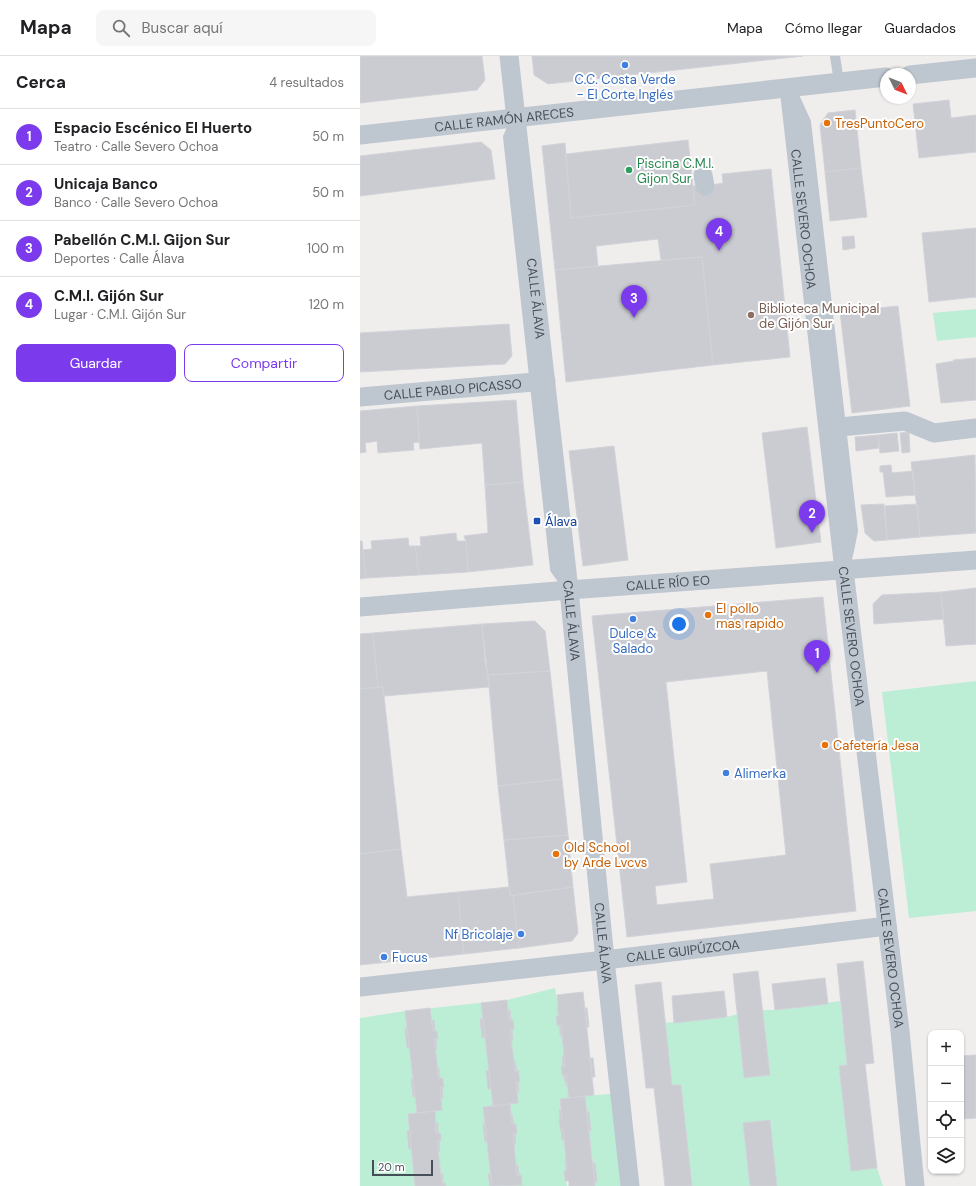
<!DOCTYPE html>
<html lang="es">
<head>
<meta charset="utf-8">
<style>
  body { margin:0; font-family:"DM Sans",sans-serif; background:#f6f6f6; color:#202124 }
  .controls { position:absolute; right:12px; bottom:12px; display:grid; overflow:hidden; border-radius:8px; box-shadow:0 1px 3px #0004 }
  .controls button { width:36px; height:36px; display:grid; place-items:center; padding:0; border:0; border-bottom:1px solid #e0e0e0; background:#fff; color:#202124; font:20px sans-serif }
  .compass { position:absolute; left:520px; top:12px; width:36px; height:36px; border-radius:50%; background:#fff; box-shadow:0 1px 3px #0004; rotate:133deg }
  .scale { position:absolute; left:12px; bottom:10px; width:61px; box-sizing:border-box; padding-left:4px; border:2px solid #464e5a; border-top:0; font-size:11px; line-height:14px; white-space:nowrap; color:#464e5a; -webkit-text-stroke:3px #fff; paint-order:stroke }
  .you { position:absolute; left:319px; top:568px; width:14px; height:14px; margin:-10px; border:3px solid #fff; border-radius:50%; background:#1a73e8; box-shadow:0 0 0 6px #1a73e833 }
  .badge { display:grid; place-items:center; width:26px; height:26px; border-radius:50%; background:#7c3aed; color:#fff; font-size:13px; font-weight:700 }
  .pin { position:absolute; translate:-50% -33px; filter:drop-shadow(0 1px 2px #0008) }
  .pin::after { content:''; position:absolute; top:21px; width:14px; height:12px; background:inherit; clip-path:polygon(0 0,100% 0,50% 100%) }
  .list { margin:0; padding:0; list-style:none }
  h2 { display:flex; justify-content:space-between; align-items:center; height:52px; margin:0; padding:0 16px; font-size:17px }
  h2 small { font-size:13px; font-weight:400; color:#757577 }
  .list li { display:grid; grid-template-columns:26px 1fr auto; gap:12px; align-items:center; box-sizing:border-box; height:56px; padding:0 16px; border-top:1px solid #e0e0e0 }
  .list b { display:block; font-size:15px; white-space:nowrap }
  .list p { margin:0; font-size:13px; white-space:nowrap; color:#757577 }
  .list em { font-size:13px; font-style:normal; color:#757577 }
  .actions { display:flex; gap:8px; padding:12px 16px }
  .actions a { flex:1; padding:9px 0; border:1px solid #7c3aed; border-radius:8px; text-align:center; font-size:14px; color:#7c3aed }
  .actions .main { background:#7c3aed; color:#fff }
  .icon { flex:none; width:22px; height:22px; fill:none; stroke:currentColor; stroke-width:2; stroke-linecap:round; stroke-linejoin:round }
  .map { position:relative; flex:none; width:616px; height:1130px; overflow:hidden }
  header { display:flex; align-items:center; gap:24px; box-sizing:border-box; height:56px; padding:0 20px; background:#fff; border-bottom:1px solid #e0e0e0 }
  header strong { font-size:19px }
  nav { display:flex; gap:22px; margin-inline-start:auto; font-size:14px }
  .search { width:280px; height:36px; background:#f6f6f6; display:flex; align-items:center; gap:10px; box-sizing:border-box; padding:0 14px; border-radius:8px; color:#757577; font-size:15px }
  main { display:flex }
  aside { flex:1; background:#fff }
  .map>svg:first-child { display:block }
  .green { fill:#bceed5 }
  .building { fill:#caccd2; stroke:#d1d3d9; fill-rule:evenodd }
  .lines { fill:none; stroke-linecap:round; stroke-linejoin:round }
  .lane { stroke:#bec6cf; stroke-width:10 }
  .street { stroke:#bec6cf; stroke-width:19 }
  .shop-dot { fill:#3f7fe0; stroke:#fff; stroke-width:1.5 }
  .food-dot { fill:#e8710a; stroke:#fff; stroke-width:1.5 }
  .leisure-dot { fill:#2e9e5b; stroke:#fff; stroke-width:1.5 }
  .education-dot { fill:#8d6e63; stroke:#fff; stroke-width:1.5 }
  .transit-dot { fill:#1a4fb4; stroke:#fff; stroke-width:1.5 }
  .labels { text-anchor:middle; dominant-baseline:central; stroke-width:4; stroke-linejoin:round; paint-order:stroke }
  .shop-label { font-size:13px; fill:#366cbe; stroke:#fff }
  .street-label { font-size:13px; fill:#464e5a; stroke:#fff }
  .food-label { font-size:13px; fill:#c56008; stroke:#fff; text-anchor:start }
  .leisure-label { font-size:13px; fill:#27864d; stroke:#fff; text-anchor:start }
  .education-label { font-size:13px; fill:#785e54; stroke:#fff; text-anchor:start }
  .transit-label { font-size:13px; fill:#164399; stroke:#fff; text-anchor:start }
</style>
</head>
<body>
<header>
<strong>Mapa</strong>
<div class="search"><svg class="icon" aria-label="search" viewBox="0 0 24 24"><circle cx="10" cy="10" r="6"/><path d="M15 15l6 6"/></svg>Buscar aquí</div>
<nav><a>Mapa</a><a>Cómo llegar</a><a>Guardados</a></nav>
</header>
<main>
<aside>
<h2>Cerca<small>4 resultados</small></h2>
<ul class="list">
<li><span class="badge">1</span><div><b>Espacio Escénico El Huerto</b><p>Teatro · Calle Severo Ochoa</p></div><em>50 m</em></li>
<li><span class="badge">2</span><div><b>Unicaja Banco</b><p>Banco · Calle Severo Ochoa</p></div><em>50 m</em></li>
<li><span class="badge">3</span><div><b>Pabellón C.M.I. Gijon Sur</b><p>Deportes · Calle Álava</p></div><em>100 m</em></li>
<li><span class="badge">4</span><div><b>C.M.I. Gijón Sur</b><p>Lugar · C.M.I. Gijón Sur</p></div><em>120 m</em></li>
</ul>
<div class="actions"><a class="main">Guardar</a><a>Compartir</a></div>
</aside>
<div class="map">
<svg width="616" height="1130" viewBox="0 0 616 1130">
  <rect width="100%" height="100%" fill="#f0eded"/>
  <path class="green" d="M616 253V281L577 285 573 257Z
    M616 625V855L549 862 522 636Z
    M195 932 198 950H197V969H199L200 979H202L204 999 203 1010H201L202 1020H204L206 1030H207L209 1042 200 1043V1064H199V1073H201L203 1083H204L206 1104 205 1105 206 1115H204L207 1130H0V962L45 955 147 944Z
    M480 945 487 1009 479 1010 491 1114 517 1112 523 1130H332L321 1029H312L305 967 367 961 377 958 384 1022 410 1019 402 954H415Z
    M260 1037 270 1130H235V1126L237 1125 235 1107H233L229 1075 231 1074 229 1056 227 1057 225 1040Z"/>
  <path class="building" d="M0 0H122L125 24 117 34 0 47Z
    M172 0H443L188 28 174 19Z
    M589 44 591 62 616 59V96L559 102 553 48Z
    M495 54 501 112 465 116 460 69 468 57Z
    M328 84 335 149 211 162 206 98Z
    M121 86 131 94 135 123 0 140V100Z
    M205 87 211 162 335 149 333 130H345L363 127 362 118 411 113 430 301 353 309 342 201 301 204 298 183 236 190 238 210 195 214 182 90Z
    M501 112 507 161 470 165 465 116Z
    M616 172V241L569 246 562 177Z
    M494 180 495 192 483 194 482 181Z
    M342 201 353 309 206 326 195 214Z
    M538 250 550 350 492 357 480 256Z
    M149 268 152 300 145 308 0 316V277Z
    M616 302V344L581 347 576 308 594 305 593 304Z
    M156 344 163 426 125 429 122 387 60 393 57 350Z
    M57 350 59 386 53 387 54 394 18 397 17 385 5 387 6 396 0 397V355Z
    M447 371 461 486 416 492 402 377Z
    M549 376 550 396 542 397 540 377Z
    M537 377 539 395 520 397 518 379Z
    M518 379 519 392 496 395 495 381Z
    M254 390 268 504 223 510 209 395Z
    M615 399 616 477 560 481 558 456 555 439 551 406Z
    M531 409 532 417 553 415 555 439 526 441 523 416H520V410Z
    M163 426 173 509 108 516 106 485 104 480 128 477 125 429Z
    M524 448 527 484 514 485 505 477 501 449Z
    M557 448 560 481 527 484 525 450Z
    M96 477 97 485H106L108 516 59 519 55 490H61L60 481Z
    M48 482 49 490H55L59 519 6 522 3 494 12 493 11 485Z
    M0 485H2L6 522 0 523Z
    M616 532V588L586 590 581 536Z
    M581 536 584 563 514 568 513 548 522 539Z
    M463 541 496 855 267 881 232 560ZM407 615 426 799 350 808 354 843 297 849 295 830 327 826 306 626Z
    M175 565 185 575 190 615 128 619 125 606 122 568Z
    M122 568 129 631 24 640 23 631H18L13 577Z
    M13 577 18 631 0 633V578Z
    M190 615 202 723 138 730 128 619Z
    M23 631 41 793 0 798V633Z
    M202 723 208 779 144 784 138 730Z
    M208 779 213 831 150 840 144 784Z
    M41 793 47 841 98 836 104 898 0 909V798Z
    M149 831 150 840 153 839 159 892 104 898 98 836Z
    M213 831 218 877 212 885 159 892 153 839Z
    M503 905 514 1007 505 1008 517 1112 491 1115 479 1010 487 1009 477 908Z
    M398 915 410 1019 384 1022 373 918Z
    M465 922 468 948 415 954 412 928Z
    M301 926 312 1029H321L332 1130H305L294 1032H286L275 929Z
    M364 935 367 961 314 967 312 940Z
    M223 936 234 1039 209 1042 206 1019 202 1020V1017L201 1010H205L201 969 197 970V967L196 960H199L197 939Z
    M147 944 149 964H153L154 972V973L150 974 155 1015H159V1020L160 1026H156L158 1047 133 1050 121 947Z
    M197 950H198L199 960H198Z
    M70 952 73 975H77L78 983H74L79 1023 83 1022V1025L84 1031 80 1032 82 1054 57 1057 45 955Z
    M225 952H227L229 971H227Z
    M148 954H150L151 964H149Z
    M120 963H123L125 981 122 982Z
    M74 964 75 975H73L72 965Z
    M199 969H201L202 979H200Z
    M47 972 49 990 50 991 47 992 45 973Z
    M150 974H152L153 984H151Z
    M74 983H76L77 993H75Z
    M204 999V1001L205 1010H203L202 1000Z
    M616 999V1062L601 1063V1000Z
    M230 1002H233L235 1021H232Z
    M154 1005H155L157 1015H155Z
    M79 1012 80 1023H79L77 1013Z
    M129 1014 131 1033H128L126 1015Z
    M206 1019 207 1030H206L204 1020Z
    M53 1022 55 1041H53L51 1023Z
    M156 1026H158L159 1036H157Z
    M80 1032H82L83 1042H81Z
    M225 1040 235 1130H209V1125H205V1122L204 1115 207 1114 203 1073 200 1074 199 1064 202 1063 200 1043Z
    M150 1048 152 1068H156L157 1078H153L157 1119H161L162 1129 132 1130 123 1051Z
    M201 1053 202 1063 200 1064 199 1054Z
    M75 1055 76 1077H80L81 1079V1085H77L82 1128 85 1127 86 1130H55L48 1058Z
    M227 1056H229L231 1075H229Z
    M151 1058H152L154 1068H152Z
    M410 1064 417 1130H390L383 1067Z
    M76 1067H78V1077H76Z
    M123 1067H125L127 1086H125Z
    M201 1073H203L204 1083 202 1084Z
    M50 1074 51 1093H49L47 1075Z
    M153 1078H155L156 1088H154Z
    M77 1085H79L80 1095H78Z
    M205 1104H206L207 1114 206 1115Z
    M233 1107H235L237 1126H235Z
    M156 1109H158L159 1119H157Z
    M81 1118H83V1128H82Z
    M128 1118H131L132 1130H130Z"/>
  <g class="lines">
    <path class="lane" d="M475 0 479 26
      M436 44 446 66 493 475 488 499
      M154 68 148 81 195 513 205 527"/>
    <g class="street">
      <path id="s1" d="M149 0 209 534 245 904 270 1130"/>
      <path d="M550 19 616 12"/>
      <path id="s2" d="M429 32 484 514 540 975 555 1130"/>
      <path id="s3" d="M0 79 526 21"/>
      <path d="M343 119 345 130"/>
      <path id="s4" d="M0 341 186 325"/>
      <path d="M468 372 545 365 574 377 616 372"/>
      <path id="s5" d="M0 551 209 534 616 504"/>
      <path id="s6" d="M0 931 245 904 527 870"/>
    </g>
  </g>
  <g class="shop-dot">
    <circle cx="265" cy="9" r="4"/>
    <circle cx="273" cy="563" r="4"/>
    <circle cx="366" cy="717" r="4"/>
    <circle cx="161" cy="878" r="4"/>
    <circle cx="24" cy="901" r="4"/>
  </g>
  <g class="food-dot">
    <circle cx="467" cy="67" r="4"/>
    <circle cx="348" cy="559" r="4"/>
    <circle cx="465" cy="689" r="4"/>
    <circle cx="196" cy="798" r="4"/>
  </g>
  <circle class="leisure-dot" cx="269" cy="114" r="4"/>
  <circle class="education-dot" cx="391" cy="259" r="4"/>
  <rect class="transit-dot" x="173" y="461" width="8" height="8" rx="2"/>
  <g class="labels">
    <g class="shop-label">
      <text x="265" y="23">C.C. Costa Verde<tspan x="265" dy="15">- El Corte Inglés</tspan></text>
      <text x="273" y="577">Dulce &amp;<tspan x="273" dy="15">Salado</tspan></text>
      <text x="374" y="717" text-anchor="start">Alimerka</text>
      <text x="153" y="878" text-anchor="end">Nf Bricolaje</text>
      <text x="32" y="901" text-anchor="start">Fucus</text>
    </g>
    <g class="street-label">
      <text stroke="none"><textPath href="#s3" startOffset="145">CALLE RAMÓN ARECES</textPath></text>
      <text stroke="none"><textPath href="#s2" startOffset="132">CALLE SEVERO OCHOA</textPath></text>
      <text stroke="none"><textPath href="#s1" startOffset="244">CALLE ÁLAVA</textPath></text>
      <text stroke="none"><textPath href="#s4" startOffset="93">CALLE PABLO PICASSO</textPath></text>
      <text stroke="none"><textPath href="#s5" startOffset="309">CALLE RÍO EO</textPath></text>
      <text stroke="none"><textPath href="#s1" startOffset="568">CALLE ÁLAVA</textPath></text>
      <text stroke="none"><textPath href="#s2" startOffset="552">CALLE SEVERO OCHOA</textPath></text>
      <text stroke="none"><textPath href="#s1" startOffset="892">CALLE ÁLAVA</textPath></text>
      <text stroke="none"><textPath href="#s6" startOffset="325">CALLE GUIPÚZCOA</textPath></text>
      <text stroke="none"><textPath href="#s2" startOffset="876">CALLE SEVERO OCHOA</textPath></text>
    </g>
    <g class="food-label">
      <text x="475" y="67">TresPuntoCero</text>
      <text x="356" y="552">El pollo<tspan x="356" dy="15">mas rapido</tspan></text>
      <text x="473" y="689">Cafetería Jesa</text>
      <text x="204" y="791">Old School<tspan x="204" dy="15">by Arde Lvcvs</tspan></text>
    </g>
    <g class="leisure-label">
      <text x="277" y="107">Piscina C.M.I.<tspan x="277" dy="15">Gijon Sur</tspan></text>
    </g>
    <g class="education-label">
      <text x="399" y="252">Biblioteca Municipal<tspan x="399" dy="15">de Gijón Sur</tspan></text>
    </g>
    <g class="transit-label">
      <text x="185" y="465">Álava</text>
    </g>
  </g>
</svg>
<div class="controls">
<button>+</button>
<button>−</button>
<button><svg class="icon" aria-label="locate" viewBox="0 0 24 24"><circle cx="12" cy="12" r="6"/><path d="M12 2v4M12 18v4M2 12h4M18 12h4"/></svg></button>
<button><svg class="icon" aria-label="layers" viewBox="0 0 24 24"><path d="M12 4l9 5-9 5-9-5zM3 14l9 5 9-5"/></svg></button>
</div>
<svg class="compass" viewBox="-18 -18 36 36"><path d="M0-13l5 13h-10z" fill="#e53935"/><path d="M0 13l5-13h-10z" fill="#757577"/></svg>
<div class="scale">20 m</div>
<div class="you"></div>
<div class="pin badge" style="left:457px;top:617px">1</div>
<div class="pin badge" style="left:452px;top:477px">2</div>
<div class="pin badge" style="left:274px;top:262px">3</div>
<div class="pin badge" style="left:359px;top:195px">4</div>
</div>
</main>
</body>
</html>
